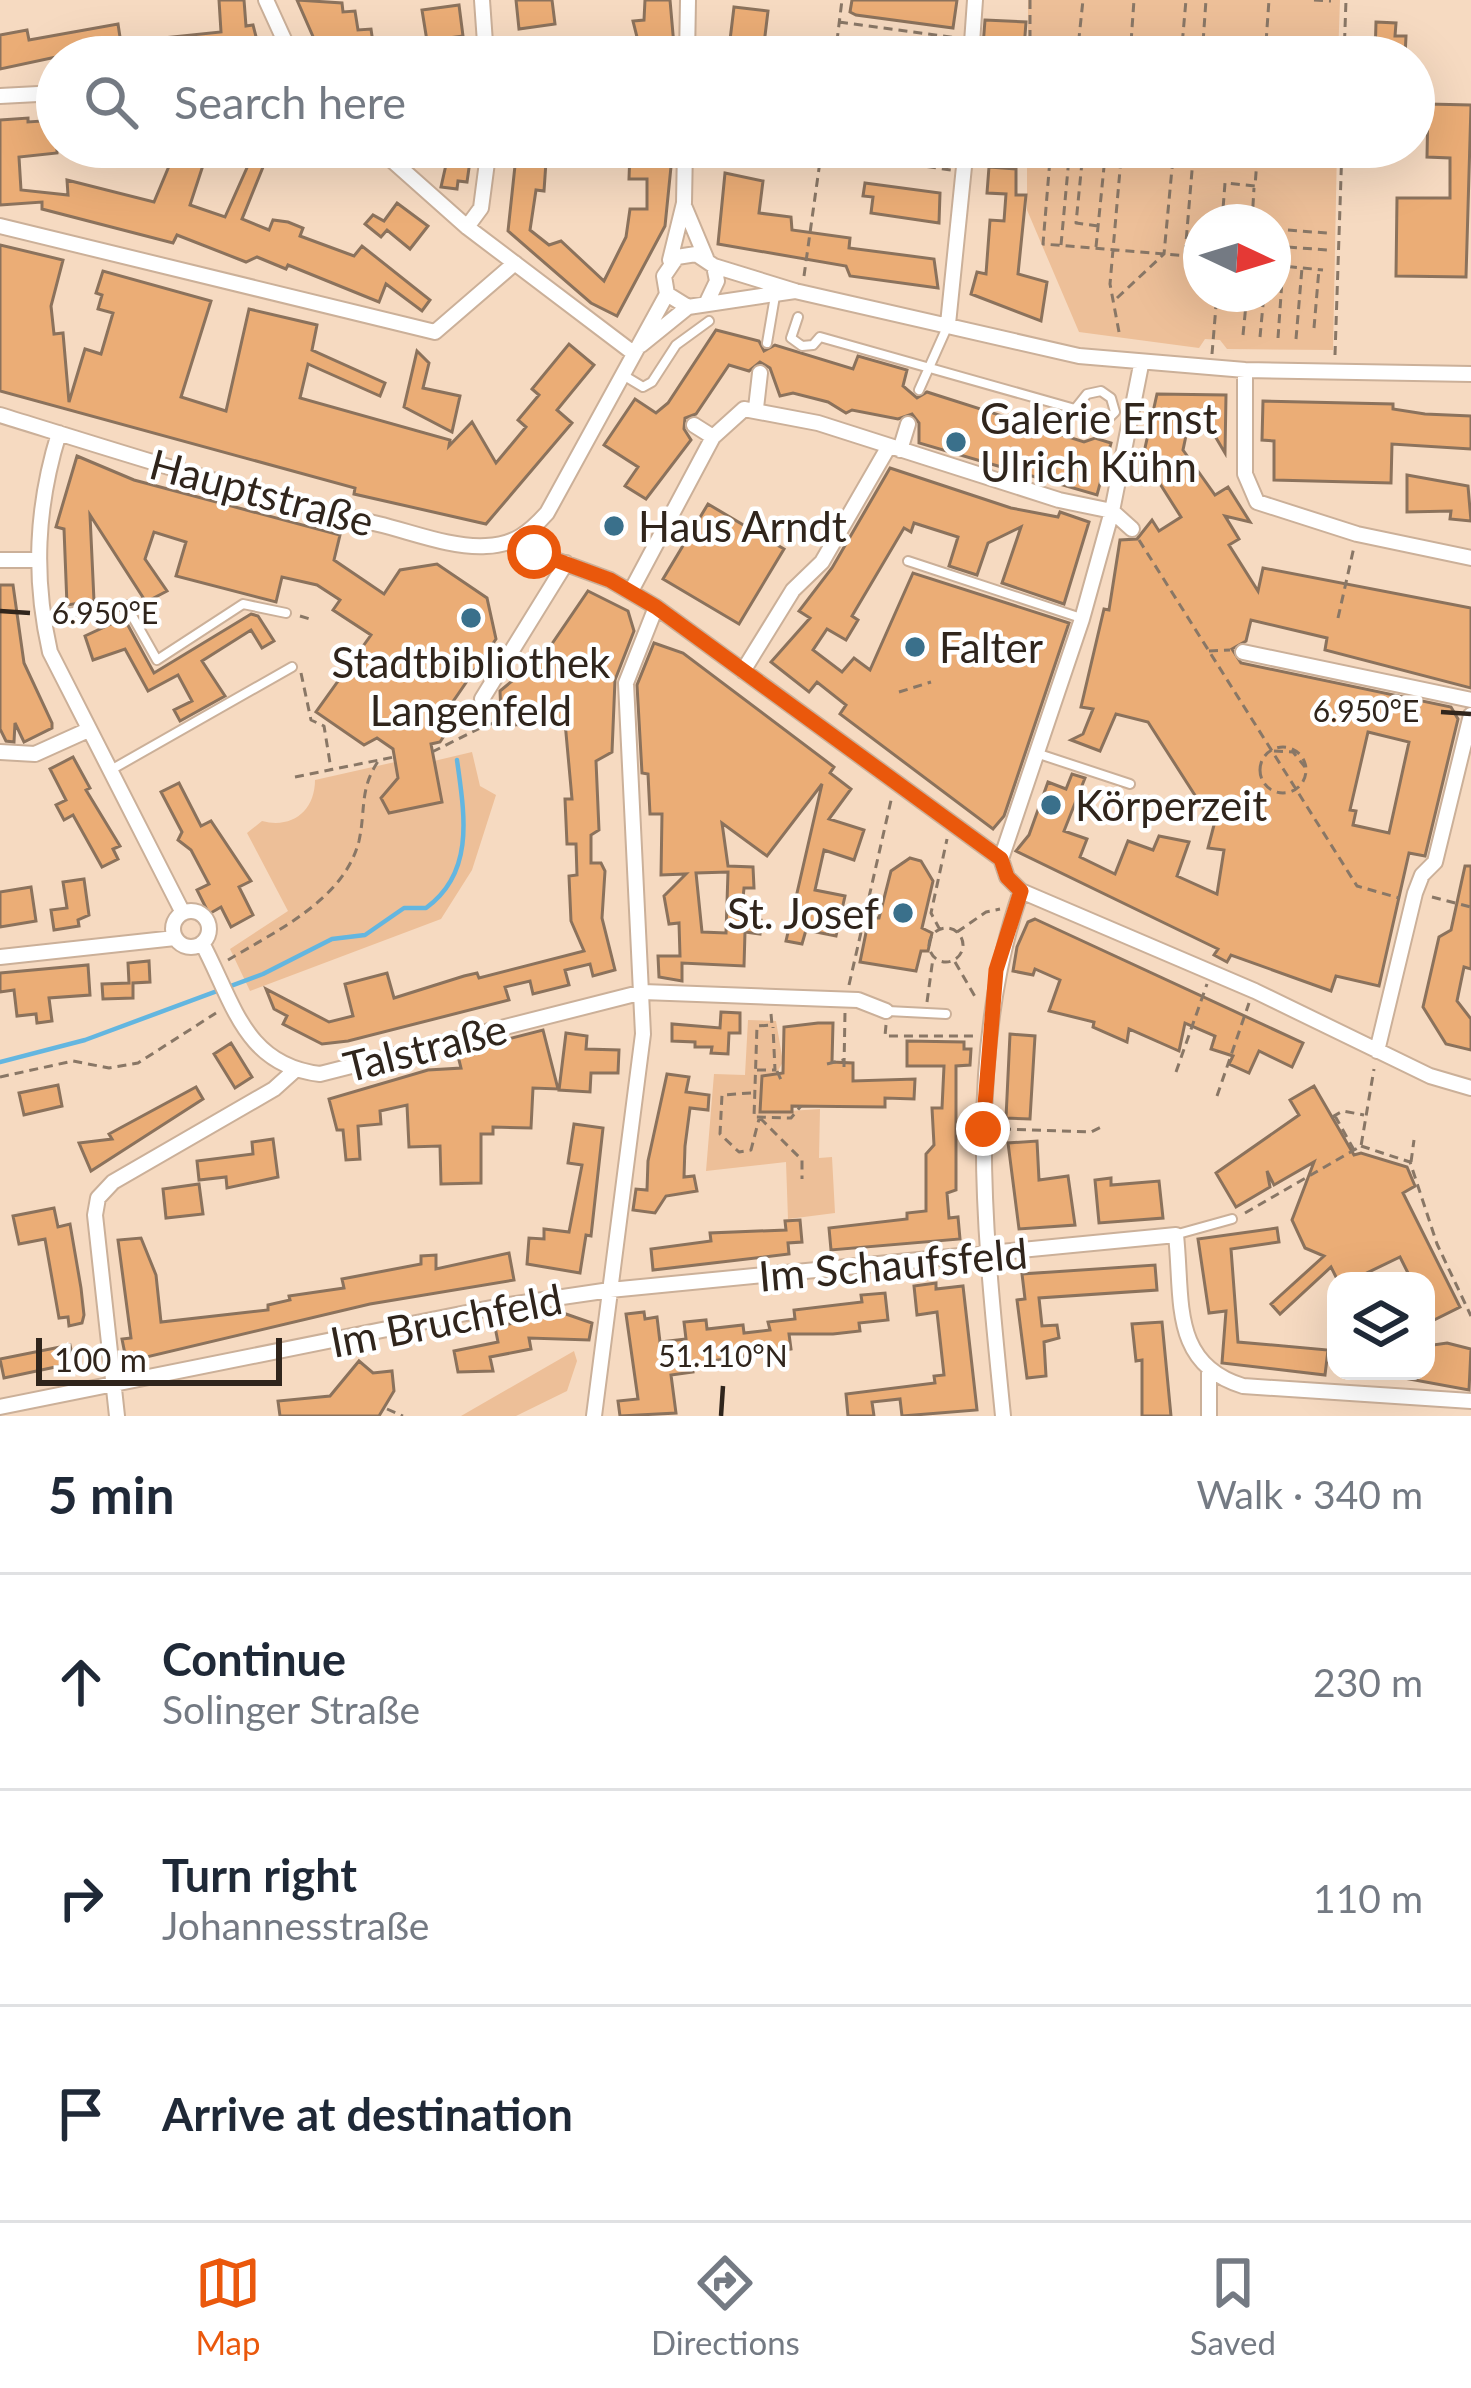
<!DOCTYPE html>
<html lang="en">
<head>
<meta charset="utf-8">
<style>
  body { margin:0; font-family:Lato,sans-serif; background:#f6f6f7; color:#1f2937 }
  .controls { position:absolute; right:36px; bottom:36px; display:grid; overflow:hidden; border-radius:24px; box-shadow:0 12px 48px #0002 }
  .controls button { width:108px; height:108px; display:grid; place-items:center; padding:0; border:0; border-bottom:3px solid #e0e1e3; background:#fff; color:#1f2937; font:60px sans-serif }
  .compass { position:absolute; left:1183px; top:204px; width:108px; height:108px; border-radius:50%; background:#fff; box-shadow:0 12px 48px #0002; rotate:94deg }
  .scale { position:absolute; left:36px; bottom:30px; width:246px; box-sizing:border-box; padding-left:12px; border:6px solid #30251c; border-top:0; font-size:33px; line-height:42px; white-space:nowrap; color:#30251c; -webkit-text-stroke:9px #fff; paint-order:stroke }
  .stop { position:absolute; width:36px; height:36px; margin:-27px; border:9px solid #ea580c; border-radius:50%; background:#fff }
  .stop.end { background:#ea580c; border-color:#fff; box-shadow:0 3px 12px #0008 }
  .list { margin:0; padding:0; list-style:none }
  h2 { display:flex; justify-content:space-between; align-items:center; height:156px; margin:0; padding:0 48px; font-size:51px }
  h2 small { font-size:39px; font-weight:400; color:#747a83 }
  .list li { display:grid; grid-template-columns:78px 1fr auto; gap:36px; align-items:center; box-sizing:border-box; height:216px; padding:0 48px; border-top:3px solid #e0e1e3 }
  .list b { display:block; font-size:45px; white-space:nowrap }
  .list p { margin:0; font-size:39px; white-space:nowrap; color:#747a83 }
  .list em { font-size:39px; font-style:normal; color:#747a83 }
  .icon { flex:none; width:66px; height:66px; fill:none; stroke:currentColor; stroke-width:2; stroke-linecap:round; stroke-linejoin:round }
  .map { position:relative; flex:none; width:1471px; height:1416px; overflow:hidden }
  .search { position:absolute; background:#fff; box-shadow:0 12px 48px #0002; left:36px; right:36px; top:36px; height:132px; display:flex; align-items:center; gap:30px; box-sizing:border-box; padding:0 42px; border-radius:66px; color:#747a83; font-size:45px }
  .sheet { height:804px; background:#fff }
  nav { display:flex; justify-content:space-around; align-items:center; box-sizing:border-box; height:168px; border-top:3px solid #e0e1e3; background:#fff; font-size:33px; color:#747a83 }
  nav a { display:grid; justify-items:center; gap:6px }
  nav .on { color:#ea580c }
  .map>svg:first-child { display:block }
  .green { fill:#edbf98; fill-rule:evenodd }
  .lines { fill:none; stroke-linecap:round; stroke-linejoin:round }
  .stream { stroke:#63b6e0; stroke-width:4.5 }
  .building { fill:#ebad76; stroke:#8b725c; stroke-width:3; fill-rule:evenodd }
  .lane-casing { stroke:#cbb099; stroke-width:12 }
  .street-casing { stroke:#cbb099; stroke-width:18 }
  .path { stroke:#897766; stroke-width:3; stroke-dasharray:9 6; stroke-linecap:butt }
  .lane { stroke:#fff; stroke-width:8 }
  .street { stroke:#fff; stroke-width:14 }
  .route { stroke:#ea580c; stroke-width:15 }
  .ticks { fill:none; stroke:#30251c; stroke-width:4.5 }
  .poi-dot { fill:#3a708b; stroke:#fff; stroke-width:4.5 }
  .labels { text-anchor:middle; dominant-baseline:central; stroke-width:9; stroke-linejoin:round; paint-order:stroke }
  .poi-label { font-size:42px; fill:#30251c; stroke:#fff; text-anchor:start }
  .street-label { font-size:42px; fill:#30251c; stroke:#fff }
  .ticks-label { font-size:30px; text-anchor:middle; fill:#30251c; stroke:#fff; stroke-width:9; stroke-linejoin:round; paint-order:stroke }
</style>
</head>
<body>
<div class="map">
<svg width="1471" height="1416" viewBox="0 0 1471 1416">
  <rect width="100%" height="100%" fill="#f6dac1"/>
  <path class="green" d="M1028 0H1340L1338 57H1028Z
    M1027 147H1337L1333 350 1227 349 1220 340 1205 339 1199 348 1079 332 1027 210ZM1201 222H1273V294H1201Z
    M472 752 480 786 496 795 472 870 441 919 250 991 230 949 288 911 247 833 262 821C292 829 315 811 315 780L395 762 398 778 381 798 388 813 441 802 434 761Z
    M748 1020 776 1021 783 1062 775 1076H761L760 1113 820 1109 819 1158 832 1157 835 1213 788 1219 786 1162 706 1171 714 1074 745 1075Z
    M574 1351 577 1361 567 1391 516 1416H461Z"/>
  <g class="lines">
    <path class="stream" d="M0 1062 85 1040 263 974 332 939 365 935 404 908H426C476 872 464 812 457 760"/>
  </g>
  <path class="building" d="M219 0H244L246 26 253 25 261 56 56 57 0 69V35L27 30 29 40 118 24 120 37 134 41 221 32Z
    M297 0 342 3 343 12 355 11 358 30 371 29 375 57H322Z
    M516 0H552L555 24 519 29Z
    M645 0H670L675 57H642L633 21 644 20Z
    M852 0H957L953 28 856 15 850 12Z
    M459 5 463 36 427 41 422 10Z
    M734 7 768 11 764 44 730 40Z
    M985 20 1026 22 1024 49 983 46Z
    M1376 22 1396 23 1395 36H1406L1405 57H1375Z
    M1428 104 1471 105 1466 277 1396 276 1397 198H1450V158L1427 157Z
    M28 118V122L57 120V153L19 157 21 190 68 195 67 180 154 202 177 147H209L190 205 225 217 250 161 263 167 242 219 269 230 273 220 288 222 303 228 300 236 354 256 362 246 430 300 422 311 386 284 379 302 288 265 286 269 257 257 246 262 177 235 173 243 42 209V202L0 205V120Z
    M450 147H472L467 182 458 181 457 189 441 187Z
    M517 147H547L544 191 536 190 530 230 549 245 561 241 604 281 626 237 630 209H647V179H629L630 151 673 147 665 226 617 316 591 303 508 231Z
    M989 167 1016 169V195H1026L1018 274 1047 282 1041 321 971 294 977 272 986 274 990 220 1004 221 1006 194 987 193Z
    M725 173 763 181 759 213 791 217 792 230 850 238 849 248 934 259 938 288 850 276 846 266 718 244Z
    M865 183 940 193 939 223 871 213 873 197 863 196Z
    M397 203 428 226 410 249 387 230 381 237 365 224 373 215 384 221Z
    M0 245 63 260 51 306 54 334 63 333 69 402 85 349 101 354 113 313 98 309 102 295 96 293 103 271 211 301 181 397 226 411 249 309 317 325 312 350 385 383 380 396 308 364 300 398 450 440 449 446 472 422 496 463 526 427 518 420 539 395 532 389 569 344 594 365 557 410 572 423 486 524 354 494 355 488 0 391Z
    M716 330 759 341 764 351 775 345 853 369 858 356 907 370 903 386 917 398 927 392 1084 442 1095 438 1111 443 1097 495 919 443V423L912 414 898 419 852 410 846 413 828 402 793 393 780 396 770 368 760 362 749 371 729 365 696 414 685 418 684 429 691 440 646 499 625 486 638 467 604 445 635 399 656 413 668 403Z
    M417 351 429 363 423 388 460 396 452 432 404 407Z
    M1157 394 1226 395 1225 453 1212 431H1187L1183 450 1215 495 1228 487 1250 522 1225 516 1239 539 1229 545 1258 591 1263 568 1471 608V688L1325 650 1327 638 1251 620 1246 641 1232 649 1241 663 1451 707 1458 719 1425 856 1409 853 1379 986 1336 976 1331 991 1231 955 1227 962 1214 955 1218 949 1016 851 1029 835 1048 782 1066 789 1072 774 1085 778 1064 831 1087 839 1080 857 1115 874 1128 841 1153 850 1159 836 1189 842 1177 876 1217 894 1224 850 1208 848 1214 825 1148 722 1116 714 1100 751 1071 740 1083 734 1093 709 1081 707 1104 609 1109 610 1120 540 1137 539 1152 520 1159 531 1181 517 1143 457ZM1368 732 1409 742 1389 833 1353 825 1356 811 1350 810Z
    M1263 401 1393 404V409L1425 414 1471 416V449L1392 444 1391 483 1274 480V441L1262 440Z
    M77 456 134 480 340 535 334 560 384 594 400 570 437 564 487 598 496 639 450 706 459 713 440 742 431 744 442 802 389 813 381 798 398 778 393 749 377 738 364 745 316 712 371 635 333 610 340 600 317 585 282 577 276 602 176 576 186 542 154 532 145 559 167 591 146 602 90 515 94 601 67 605 64 529 56 527Z
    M890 468 1011 508 1058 517 1060 512 1089 522 1064 604 1002 583 1021 527 988 543 977 575 949 566 958 537 914 523 911 532 904 528 852 616 858 620 846 640 827 629 813 650 842 672 854 658 870 670 913 573 1069 623 1004 816 993 829 840 714 846 705 817 682 809 692 771 662 810 618 799 611 832 568Z
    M1407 475 1468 486 1471 521 1450 519 1451 511 1407 512Z
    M708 504 784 549 739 624 663 579Z
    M0 585H13L24 663 52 723V728L24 742 15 723 14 742 6 741 0 729Z
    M588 591 628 611 634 631 615 680 612 752 596 761 599 830 591 835V863H601L605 871 602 918 615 970 593 976 590 964 565 970 569 985 533 994 530 981 505 987 509 1000 348 1041 322 1044 283 1024 287 1016 274 1009 266 989 329 1022 353 1016 345 984 387 973 394 998 464 976 477 973 479 978 584 951 571 921 569 876 577 875 576 844H567L565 799H572L565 722 513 725 501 713 500 691 545 654Z
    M251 614 258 616 274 641 262 648 251 630 202 661 225 696 180 721 174 710 192 701 178 675 148 691 125 649 93 660 85 636 124 618 154 673Z
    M654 643 683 653 834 767 830 773 851 789 829 819 864 830 854 860 824 850 815 890 845 896 836 936 806 930 802 944 786 941 822 784 767 856 722 823 728 866 753 867 754 888H744L741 918 761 920 760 934 745 932 744 966 682 963V981L659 977 658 956H680L679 923 669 924 664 896 686 874 661 875 662 814H650L648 774 642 773 637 685ZM728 872 726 933 702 932 696 873Z
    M73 757 90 788 86 790 120 846 113 849 118 859 102 867 73 815 64 820 56 805 66 800 50 769Z
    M179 783 201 826 211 821 251 881 239 887 253 915 231 927 221 907 209 914 197 890 209 884 191 850 178 840 182 832 161 792Z
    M910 858 921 861 933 881 922 928 932 933 928 951H921L916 971 860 962 869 918H879L891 871Z
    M1465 866H1471V969L1464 967 1457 1001 1471 1019V1050L1446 1044 1423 1007 1439 937 1451 930Z
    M84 879 89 915 78 920 79 926 54 930 51 910 67 908 63 882Z
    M31 887 36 921 0 927V892Z
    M1035 919 1303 1043 1292 1067 1259 1051 1249 1073 1229 1064 1233 1056 1211 1049 1215 1036 1185 1023 1179 1051 1129 1029 1127 1042 1093 1027 1094 1022 1049 1011 1060 980 1035 969 1033 975 1013 971 1017 947 1028 922Z
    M149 961 150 982 133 983V998L103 999 102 984 129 983 128 963Z
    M88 965 90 995 49 998 52 1021 37 1023 36 1014 17 1016 14 990 0 992V973Z
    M721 1012 740 1013V1033H729L728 1054 711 1053 712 1047H695V1042L672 1041V1024L720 1028Z
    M818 1023H833L832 1062 853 1063V1081L915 1079 914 1099 885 1098V1107L792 1106V1112H760L762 1076 783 1073 784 1027Z
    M543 1030 558 1089 533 1088 531 1128 493 1127V1134H481V1183L441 1184 440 1146 409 1147 407 1105 380 1111 381 1124 358 1126 360 1159 346 1160 343 1130H337L329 1099 428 1070 461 1068 457 1052Z
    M566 1033 587 1036 586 1049 619 1050 618 1073H591L590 1092 559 1090Z
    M1010 1034 1035 1036 1030 1119 1006 1118Z
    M907 1041 964 1042V1049H971L970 1065 956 1066V1190L947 1193 949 1218 958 1217 960 1239 831 1250 829 1228 907 1219V1213L926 1211V1154L934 1145 932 1108H942L944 1066H907Z
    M231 1043 252 1077 235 1088 214 1054Z
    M667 1074 689 1077 686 1092 709 1095 708 1110 690 1108 685 1146 684 1177 694 1176 697 1191 666 1196 655 1213 633 1210 636 1189 647 1190 648 1161Z
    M58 1085 62 1106 24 1115 19 1093Z
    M1314 1086 1354 1155 1361 1153 1407 1167 1415 1186 1403 1193 1460 1307 1432 1321 1426 1281H1412L1400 1257 1350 1281H1338L1331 1267 1280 1314 1271 1304 1324 1256 1305 1248 1292 1220 1314 1162 1274 1185 1267 1171 1270 1187 1236 1207 1216 1173 1299 1115 1290 1100Z
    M196 1087 203 1099 91 1171 79 1143 112 1139 109 1134Z
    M574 1124 603 1128 591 1236 586 1235 580 1273 527 1264 529 1238 544 1239V1229L569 1232 582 1165 568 1163Z
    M273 1139 278 1177 227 1188 226 1177 199 1180 197 1161 253 1154 252 1142Z
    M1037 1141 1039 1180 1068 1176 1075 1225 1019 1229 1008 1143Z
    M1111 1178V1185L1159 1181 1163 1218 1099 1223 1095 1180Z
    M199 1184 203 1214 166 1218 163 1189Z
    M54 1208 58 1227 70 1224 81 1288 84 1315 82 1323 69 1326 68 1317 59 1318 45 1239 19 1244 13 1216Z
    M800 1220 802 1242 788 1243 789 1254 653 1270 651 1249 711 1241 710 1233 786 1230 785 1221Z
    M1277 1228 1279 1242 1231 1249 1238 1342 1328 1350 1325 1375 1222 1363 1226 1311 1209 1313 1198 1239Z
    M141 1238 156 1275 161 1322 268 1310V1305L290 1300 289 1296 344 1288 342 1279 421 1264V1256L436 1255V1269L509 1253 514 1280 370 1304 134 1360 133 1353 125 1354 122 1339 131 1338 118 1240Z
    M1155 1265 1157 1290 1039 1298 1042 1326 1057 1325 1059 1338 1044 1342 1046 1376 1027 1378 1017 1300 1025 1299 1022 1274Z
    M936 1283V1289L963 1286 977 1410 902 1416 900 1399 872 1402 874 1416H848L846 1394 935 1383 934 1376 944 1375 937 1312 917 1315 914 1286Z
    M885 1293 888 1320 859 1323 860 1331 833 1334H789L791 1349 692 1364 693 1372 671 1375 676 1413 620 1416 618 1401 638 1399 626 1314 644 1312 645 1319 657 1317 660 1342 686 1339 684 1322 706 1320 707 1329 743 1325 744 1333 770 1330 768 1322 795 1319 794 1310 862 1302 861 1295Z
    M563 1313 592 1323 589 1340 529 1338 531 1349 490 1357 493 1371 458 1372 454 1351 498 1342 495 1327Z
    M1162 1322 1171 1416H1142V1360L1136 1361 1132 1324Z
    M1447 1343 1471 1349 1469 1390 1393 1376V1371H1426V1346Z
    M70 1345 74 1363 4 1378 0 1359Z
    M359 1361 373 1373 392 1371 394 1391 379 1416H280L278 1401 330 1396Z"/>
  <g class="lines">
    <defs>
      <path id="lane" d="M798 317 791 338 802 346 813 345 820 337 1075 409 1087 394 1101 391 1111 398 1115 412 1106 421
        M767 343 775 296
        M623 375 643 387 652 382 676 345 709 321
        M919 390 948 325
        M908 561 1081 618
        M44 616 126 605 157 660 243 604 286 613
        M1039 754 1130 784
        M109 771 292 667
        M888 1011 946 1014
        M1178 1234 1232 1219"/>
      <path id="street" d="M266 0 292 57
        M482 0 486 57
        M687 57 688 0
        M971 57 975 0
        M0 96 57 93
        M377 147 467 227 632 352
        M685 208 706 258
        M0 226 435 332 515 263
        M467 227 481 208 489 147
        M670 260 684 203 685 147
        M795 291 688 307 667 294 664 276 677 257 696 254 714 266 795 291 1079 356 1245 370 1471 374
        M707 302 717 281 714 266
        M948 324 966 147
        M641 345 688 307
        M1245 370V474L1257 502 1357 534 1471 558
        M756 408 760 373
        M0 415C126 454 250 494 378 524 412 532 451 548 486 546 514 545 529 533 547 513L667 294
        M694 425 713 437
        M59 433C36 507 33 577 50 652L183 913
        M900 450 908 424
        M1112 511 1132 529
        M527 536 534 552 610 580 656 607 1001 859 1007 877 1021 891 1255 991 1430 1076 1471 1088
        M0 560H39
        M631 591 713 437 744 409 818 423 1059 500 1112 511
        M1243 652 1471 700
        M743 671 793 590 822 562 889 446
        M482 699 566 563
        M0 752 35 754 86 731
        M1001 859 1082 619 1112 511 1141 365
        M173 929a18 18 0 1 1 36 0a18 18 0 1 1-36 0Z
        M202 943C234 1003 244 1065 320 1074L643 992 858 1000 886 1011
        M0 957 175 938
        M1377 1051 1415 893 1422 875 1435 862 1471 715
        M0 1407 501 1306 610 1290 1176 1235C1183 1299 1170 1364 1243 1386L1471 1401
        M117 1416 95 1215 98 1198 113 1182 274 1089 294 1071
        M594 1416 643 1034 626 683 656 607
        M1003 1416C986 1242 963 1059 1021 891
        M1209 1416V1373"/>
    </defs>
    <use href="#lane" class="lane-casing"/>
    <use href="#street" class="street-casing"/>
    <path class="path" d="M1030 0V57
      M1314 0 1331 1
      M839 22 957 38
      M835 57 842 0
      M1077 57 1083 0
      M1130 57 1134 0
      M1181 57 1186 0
      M1202 57 1206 0
      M1265 57 1269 0
      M1344 57 1346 0
      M1051 147 1043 244 1201 257
      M823 152 951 170
      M1222 222 1225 183 1255 186 1258 147
      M1252 222 1254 188
      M1098 226 1076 223 1083 152 1105 153
      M1273 229 1327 233
      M1061 245 1070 147
      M1273 246 1328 250
      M1096 247 1106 147
      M1185 254 1194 147
      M1273 265 1323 270
      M804 276 822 147
      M1117 298 1164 254 1174 147
      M1314 328 1319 269
      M1119 332 1110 284 1122 147
      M1243 335 1247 294
      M1260 337 1264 294
      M1278 338 1283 266
      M1296 339 1302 268
      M1212 354 1217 294
      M1335 355 1342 147
      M1139 540 1357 886 1399 898
      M300 616 313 620
      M1338 618 1354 547
      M974 650 1013 655
      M1209 651 1230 650
      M301 673 311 720 324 726 331 769
      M899 692 931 682
      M485 726 500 721
      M1260 770a23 23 0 1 1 46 0a23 23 0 1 1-46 0Z
      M1274 751 1293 752 1305 767
      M432 752 484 726 483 713
      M295 777 394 757
      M1432 897 1471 907
      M929 945a17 17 0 1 1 34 0a17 17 0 1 1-34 0Z
      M940 930 931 913 947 839
      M957 932 986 912 1000 909
      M228 960C276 931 344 900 359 841 366 809 359 789 379 760
      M955 962 977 1000
      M849 985 892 796
      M927 1002 933 958
      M771 1014 772 1025 757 1026 754 1117 791 1118 801 1106
      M886 1025 885 1036H973
      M827 1064 843 1060
      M844 1067 845 1012
      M757 1070H775L773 1027
      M777 1071 781 1080
      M1176 1072 1207 984
      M0 1077 73 1061 109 1068 138 1063 216 1013
      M751 1093 722 1095 720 1134 739 1152 751 1150 759 1119
      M1217 1096 1249 1003
      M1335 1116 1354 1150
      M1332 1117 1343 1111 1364 1115
      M760 1118 802 1160V1179
      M1002 1129 1091 1132 1101 1127
      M1361 1146 1410 1162 1437 1244 1471 1316
      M1411 1162 1414 1140
      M1245 1213 1361 1146 1374 1069
      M387 1409 403 1416"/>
    <use href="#lane" class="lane"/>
    <use href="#street" class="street"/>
  </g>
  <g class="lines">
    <path class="route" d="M534 552 610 580 656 607 1001 859 1007 877 1021 891 996 970 983 1129"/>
  </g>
  <path class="ticks" d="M0 611 30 613M1441 712 1471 714M721 1416 723 1386"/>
  <g class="poi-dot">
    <circle cx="956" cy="442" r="12"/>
    <circle cx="614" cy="526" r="12"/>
    <circle cx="471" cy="618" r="12"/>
    <circle cx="915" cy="647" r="12"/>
    <circle cx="1051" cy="805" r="12"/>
    <circle cx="903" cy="913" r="12"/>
  </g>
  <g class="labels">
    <g class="poi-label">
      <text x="980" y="418">Galerie Ernst<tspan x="980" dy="48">Ulrich Kühn</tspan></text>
      <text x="638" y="526">Haus Arndt</text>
      <text x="939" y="647">Falter</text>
      <text x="471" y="662" text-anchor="middle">Stadtbibliothek<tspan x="471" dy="48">Langenfeld</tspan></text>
      <text x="1075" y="805">Körperzeit</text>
      <text x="879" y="913" text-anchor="end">St. Josef</text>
    </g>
    <g class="street-label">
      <text transform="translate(262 492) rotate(15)">Hauptstraße</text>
      <text transform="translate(425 1047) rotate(-14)">Talstraße</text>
      <text transform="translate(893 1264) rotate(-5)">Im Schaufsfeld</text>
      <text transform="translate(446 1320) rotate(-11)">Im Bruchfeld</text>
    </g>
  </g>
  <g class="ticks-label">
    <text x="105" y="624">6.950°E</text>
    <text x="1366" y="722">6.950°E</text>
    <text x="723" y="1367">51.110°N</text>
  </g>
</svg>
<div class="controls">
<button><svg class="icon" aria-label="layers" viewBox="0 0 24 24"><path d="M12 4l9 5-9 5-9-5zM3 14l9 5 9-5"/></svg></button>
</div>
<svg class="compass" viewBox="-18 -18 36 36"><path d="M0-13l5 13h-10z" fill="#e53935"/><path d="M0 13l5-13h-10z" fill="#747a83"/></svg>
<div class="scale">100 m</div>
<div class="stop" style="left:534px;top:552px"></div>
<div class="stop end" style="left:983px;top:1129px"></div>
<div class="search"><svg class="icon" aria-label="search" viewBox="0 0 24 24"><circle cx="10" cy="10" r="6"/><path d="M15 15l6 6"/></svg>Search here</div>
</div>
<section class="sheet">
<h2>5 min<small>Walk · 340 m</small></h2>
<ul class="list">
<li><svg class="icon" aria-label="ahead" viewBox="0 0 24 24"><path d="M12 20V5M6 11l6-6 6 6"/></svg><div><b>Continue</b><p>Solinger Straße</p></div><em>230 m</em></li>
<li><svg class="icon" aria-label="right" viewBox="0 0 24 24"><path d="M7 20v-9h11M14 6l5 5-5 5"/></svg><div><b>Turn right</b><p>Johannesstraße</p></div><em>110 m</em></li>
<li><svg class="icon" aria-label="arrive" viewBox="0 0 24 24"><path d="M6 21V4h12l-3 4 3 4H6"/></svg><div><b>Arrive at destination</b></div></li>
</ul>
</section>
<nav>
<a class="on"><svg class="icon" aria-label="map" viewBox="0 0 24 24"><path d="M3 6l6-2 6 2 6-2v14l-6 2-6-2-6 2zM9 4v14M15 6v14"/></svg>Map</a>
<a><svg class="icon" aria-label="directions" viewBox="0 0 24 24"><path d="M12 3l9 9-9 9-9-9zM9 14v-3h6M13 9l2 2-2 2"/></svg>Directions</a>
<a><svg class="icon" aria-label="saved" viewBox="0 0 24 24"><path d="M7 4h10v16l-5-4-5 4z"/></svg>Saved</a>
</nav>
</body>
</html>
